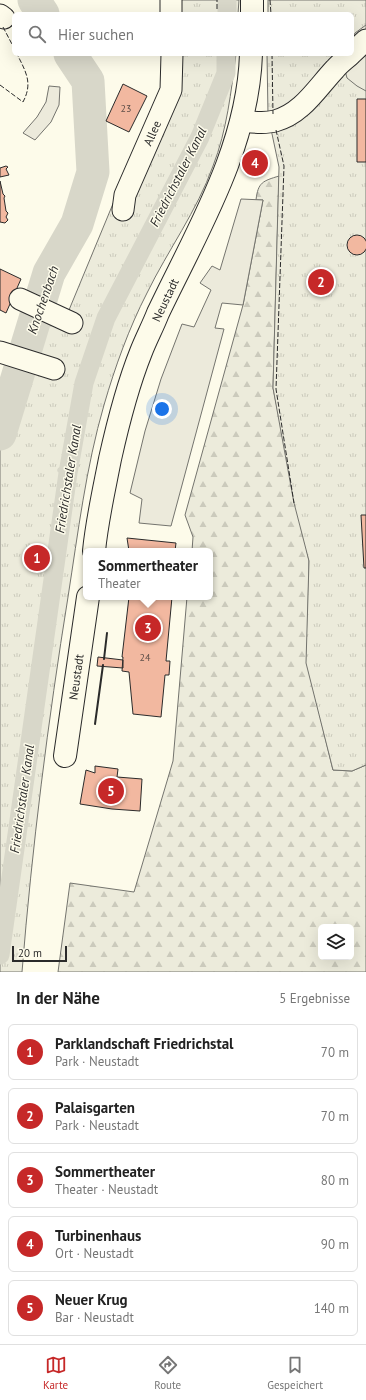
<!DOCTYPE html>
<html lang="de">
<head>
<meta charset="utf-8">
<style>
  body { margin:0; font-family:"PT Sans",sans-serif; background:#f6f6f6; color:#222 }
  .controls { position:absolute; right:12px; bottom:12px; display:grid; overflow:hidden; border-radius:6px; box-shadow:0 4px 16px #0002 }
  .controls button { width:36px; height:36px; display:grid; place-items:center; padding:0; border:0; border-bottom:1px solid #e0e0e0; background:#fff; color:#222; font:20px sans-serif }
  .scale { position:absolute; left:12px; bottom:10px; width:55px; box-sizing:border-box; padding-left:4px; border:2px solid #2b2b2b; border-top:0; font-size:11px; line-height:14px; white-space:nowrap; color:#2b2b2b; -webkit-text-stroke:3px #fdfbea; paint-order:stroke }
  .you { position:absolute; left:162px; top:409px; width:14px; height:14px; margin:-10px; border:3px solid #fff; border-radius:50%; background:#1a73e8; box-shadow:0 0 0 6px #1a73e833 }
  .badge { display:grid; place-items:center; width:26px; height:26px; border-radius:50%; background:#c62828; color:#fff; font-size:13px; font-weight:700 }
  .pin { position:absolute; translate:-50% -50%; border:2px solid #fff; box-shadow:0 1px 4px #0006 }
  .popup { position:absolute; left:83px; top:548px; width:130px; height:52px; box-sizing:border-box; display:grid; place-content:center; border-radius:6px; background:#fff; filter:drop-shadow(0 1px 3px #0005); font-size:13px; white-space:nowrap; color:#767676 }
  .popup b { font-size:15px; color:#222 }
  .popup::after { content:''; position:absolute; left:50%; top:100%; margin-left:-8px; border:8px solid transparent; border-top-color:#fff }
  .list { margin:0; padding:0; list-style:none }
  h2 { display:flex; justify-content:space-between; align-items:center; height:52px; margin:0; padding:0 16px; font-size:17px }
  h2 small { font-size:13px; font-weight:400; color:#767676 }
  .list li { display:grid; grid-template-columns:26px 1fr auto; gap:12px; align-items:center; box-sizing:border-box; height:56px; margin:0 8px 8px; padding:0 8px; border:1px solid #e0e0e0; border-radius:6px }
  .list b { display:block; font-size:15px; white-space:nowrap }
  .list p { margin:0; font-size:13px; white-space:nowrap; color:#767676 }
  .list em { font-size:13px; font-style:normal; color:#767676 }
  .icon { flex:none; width:22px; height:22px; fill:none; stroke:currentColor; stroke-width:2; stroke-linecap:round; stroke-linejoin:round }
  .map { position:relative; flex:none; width:366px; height:972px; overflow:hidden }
  .search { position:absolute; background:#fff; box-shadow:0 4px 16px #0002; left:12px; right:12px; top:12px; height:44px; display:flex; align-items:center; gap:10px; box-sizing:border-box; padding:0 14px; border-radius:6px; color:#767676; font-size:15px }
  .sheet { height:372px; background:#fff }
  nav { display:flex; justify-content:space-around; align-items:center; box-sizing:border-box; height:56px; border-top:1px solid #e0e0e0; background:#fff; font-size:11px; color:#767676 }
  nav a { display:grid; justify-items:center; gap:2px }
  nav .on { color:#c62828 }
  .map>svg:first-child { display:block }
  .forest { fill:url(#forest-firs); stroke:#74746e; fill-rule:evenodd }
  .park { fill:url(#park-tufts); stroke:#74746e }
  .parking { fill:#eceadb; stroke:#74746e }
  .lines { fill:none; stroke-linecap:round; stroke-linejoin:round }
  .stream { stroke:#d8d7c9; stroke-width:5.5 }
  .canal { stroke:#d8d7c9; stroke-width:19 }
  .river { stroke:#d8d7c9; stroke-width:33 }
  .building { fill:#f2b8a0; stroke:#2b2b2b }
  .minor-casing { stroke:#2b2b2b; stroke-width:23 }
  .major-casing { stroke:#2b2b2b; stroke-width:24 }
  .minor { stroke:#fdfbea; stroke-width:21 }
  .major { stroke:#fdfbea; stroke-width:22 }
  .fence { stroke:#2b2b2b; stroke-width:1; stroke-dasharray:5 2; stroke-linecap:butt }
  .wall { stroke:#2b2b2b; stroke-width:2 }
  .labels { text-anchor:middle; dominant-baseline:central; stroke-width:3; stroke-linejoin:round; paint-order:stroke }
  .number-label { font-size:10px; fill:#5d4e48 }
  .street-label { font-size:12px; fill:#2b2b2b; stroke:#fdfbea }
  .water-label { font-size:13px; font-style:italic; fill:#2b2b2b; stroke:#fdfbea }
</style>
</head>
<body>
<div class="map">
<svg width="366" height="972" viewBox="0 0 366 972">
  <defs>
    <pattern id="forest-firs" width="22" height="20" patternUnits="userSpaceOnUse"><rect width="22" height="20" fill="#ecebdb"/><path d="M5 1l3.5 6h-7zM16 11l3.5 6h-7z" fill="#cbcabc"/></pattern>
    <pattern id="park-tufts" width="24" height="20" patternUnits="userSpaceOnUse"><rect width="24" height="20" fill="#ecebdb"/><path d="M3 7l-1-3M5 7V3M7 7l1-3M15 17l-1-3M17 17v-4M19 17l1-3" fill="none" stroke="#cbcabc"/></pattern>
  </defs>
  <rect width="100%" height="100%" fill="#fdfbea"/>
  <path class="forest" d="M279 176 273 388 309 561 307 663 333 770 352 771 366 765V972H58L70 883 134 892 173 761 187 597H210V551H192L193 537 185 515 243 305 263 200H256C258 182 263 181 279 176ZM321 927H351V957H321Z"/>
  <path class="park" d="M175 0H239L238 14H176Z
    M268 0H366V765L352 771 333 770 306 663 309 561 294 503 273 388 279 167 268 115 267 54H352V14H268Z
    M175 54H236C231 92 227 130 213 166 197 211 168 250 147 293 129 328 115 367 104 405 86 467 78 533 68 597 48 721 32 847 22 972H0V391L31 298 69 310Z"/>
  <path class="parking" d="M366 25V91L357 86 347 78 342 59 355 33Z
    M49 86 60 87 59 105 51 122 35 140 23 133 37 117 46 102Z
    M241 199 263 200 243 305 222 303 215 328 224 329 171 526 139 523 142 499 130 493 145 431 161 379 182 324 194 327 211 290 200 283 212 266 220 270Z"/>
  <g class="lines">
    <path class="stream" d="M60 470 68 473"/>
    <path class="canal" d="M227 14V0
      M0 955 68 473 84 383 106 318 200 137 226 73V54"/>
    <path class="river" d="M34 0 43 14
      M0 434 49 273 77 224 93 172 88 81 70 54"/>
  </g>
  <path class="building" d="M123 84 147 96 129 132 106 121Z
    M357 99H366V162H357Z
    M247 163a9 9 0 1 1 18 0a9 9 0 1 1-18 0Z
    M6 166 8 167 6 169 9 175 0 177V168Z
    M0 181 3 194 5 196 4 198 6 211 8 213 6 217 8 220 5 223 0 222Z
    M347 245a10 10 0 1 1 20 0a10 10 0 1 1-20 0Z
    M0 269 21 279 6 313 0 310Z
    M361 515H366V568H364Z
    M127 538 176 543 175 551H129Z
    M129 597H172L166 661H170L169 675H165L161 717 133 714 129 672 122 671 123 657H122Z
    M98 657 123 660V668L97 666Z
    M95 766 118 769 117 777 142 779 140 811 112 809 80 804 86 770 95 773Z"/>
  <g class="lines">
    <defs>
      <path id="minor" d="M171 0V14
        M0 15 4 18
        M352 53 366 40
        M241 121C252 122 264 124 275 121 302 114 317 88 335 69 340 63 346 59 351 54
        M123 210 125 195 171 90 172 54
        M20 299 72 323
        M0 352 54 369"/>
      <path id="major" d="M252 0V14
        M94 551C97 520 104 490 110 459 118 423 127 387 141 352 146 339 153 326 158 313 197 231 248 148 251 54
        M65 756 88 597"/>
    </defs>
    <use href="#minor" class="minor-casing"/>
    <use href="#major" class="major-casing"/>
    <use href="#minor" class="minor"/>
    <use href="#major" class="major"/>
    <path class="fence" d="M270 0 271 14
      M217 9V0
      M3 27 14 48
      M272 54 273 114
      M0 85 23 102C33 83 26 72 17 54
      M276 130 284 166 276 389 294 503"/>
    <path class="wall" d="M104 659 107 633
      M95 724 103 665"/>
  </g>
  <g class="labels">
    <g class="number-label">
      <text x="126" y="108">23</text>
      <text x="145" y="657">24</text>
    </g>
    <g class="street-label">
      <text transform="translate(152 133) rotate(-66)">Allee</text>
      <text transform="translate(165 300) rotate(-65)">Neustadt</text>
      <text transform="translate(76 677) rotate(-82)">Neustadt</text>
    </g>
    <g class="water-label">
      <text transform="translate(178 177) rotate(-63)">Friedrichstaler Kanal</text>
      <text transform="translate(43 300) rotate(-71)">Knochenbach</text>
      <text transform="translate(68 479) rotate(-81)">Friedrichstaler Kanal</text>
      <text transform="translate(22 799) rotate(-82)">Friedrichstaler Kanal</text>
    </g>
  </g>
</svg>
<div class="controls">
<button><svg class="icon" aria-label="layers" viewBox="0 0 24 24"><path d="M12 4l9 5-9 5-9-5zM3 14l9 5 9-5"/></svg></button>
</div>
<div class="scale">20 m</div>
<div class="you"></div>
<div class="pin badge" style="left:37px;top:558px">1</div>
<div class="pin badge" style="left:321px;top:282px">2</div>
<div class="pin badge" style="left:148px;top:628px">3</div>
<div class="popup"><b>Sommertheater</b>Theater</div>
<div class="pin badge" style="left:255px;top:163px">4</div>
<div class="pin badge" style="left:111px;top:791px">5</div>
<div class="search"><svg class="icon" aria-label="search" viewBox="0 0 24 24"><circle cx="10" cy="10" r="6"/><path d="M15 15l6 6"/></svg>Hier suchen</div>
</div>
<section class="sheet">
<h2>In der Nähe<small>5 Ergebnisse</small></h2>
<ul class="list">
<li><span class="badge">1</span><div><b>Parklandschaft Friedrichstal</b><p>Park · Neustadt</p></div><em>70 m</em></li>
<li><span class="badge">2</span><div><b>Palaisgarten</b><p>Park · Neustadt</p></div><em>70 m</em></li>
<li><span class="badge">3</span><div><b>Sommertheater</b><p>Theater · Neustadt</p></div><em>80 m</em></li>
<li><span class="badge">4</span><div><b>Turbinenhaus</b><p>Ort · Neustadt</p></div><em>90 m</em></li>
<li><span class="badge">5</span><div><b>Neuer Krug</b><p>Bar · Neustadt</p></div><em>140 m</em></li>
</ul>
</section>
<nav>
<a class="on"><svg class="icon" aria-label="map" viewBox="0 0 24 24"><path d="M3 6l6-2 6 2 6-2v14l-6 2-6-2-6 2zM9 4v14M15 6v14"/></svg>Karte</a>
<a><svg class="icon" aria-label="directions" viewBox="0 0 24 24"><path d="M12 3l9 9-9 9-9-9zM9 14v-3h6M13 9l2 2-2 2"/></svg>Route</a>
<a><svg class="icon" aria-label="saved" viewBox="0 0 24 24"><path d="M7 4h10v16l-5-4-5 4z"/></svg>Gespeichert</a>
</nav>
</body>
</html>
